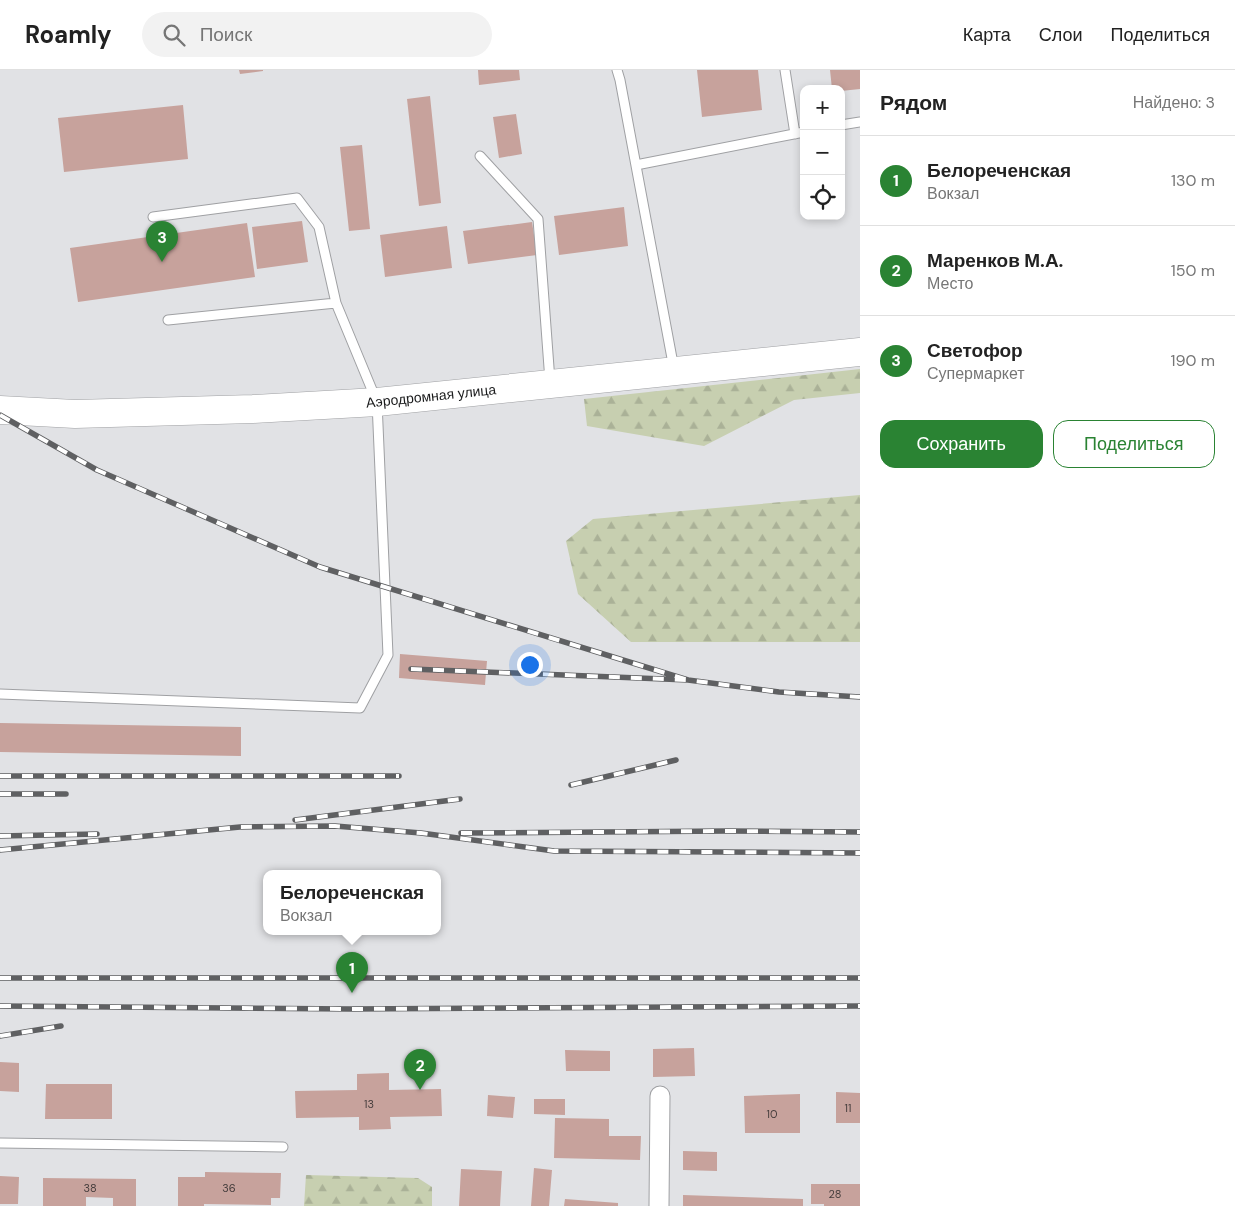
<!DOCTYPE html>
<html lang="ru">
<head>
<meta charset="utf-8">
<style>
  body { margin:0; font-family:"DM Sans",sans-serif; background:#f2f2f2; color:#222 }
  .controls { position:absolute; right:15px; top:15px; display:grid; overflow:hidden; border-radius:10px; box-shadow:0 2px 8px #0003 }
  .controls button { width:45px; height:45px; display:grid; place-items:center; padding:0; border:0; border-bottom:1px solid #e0e0e0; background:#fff; color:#222; font:25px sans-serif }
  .you { position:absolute; left:529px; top:594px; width:18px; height:18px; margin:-12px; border:4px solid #fff; border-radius:50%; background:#1a73e8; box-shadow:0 0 0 8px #1a73e833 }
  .badge { display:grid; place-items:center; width:32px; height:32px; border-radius:50%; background:#2a8333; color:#fff; font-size:16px; font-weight:700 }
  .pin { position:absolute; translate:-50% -41px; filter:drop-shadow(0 1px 2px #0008) }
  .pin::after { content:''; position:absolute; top:26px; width:18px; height:15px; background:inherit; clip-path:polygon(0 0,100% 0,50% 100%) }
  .popup { position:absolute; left:263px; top:800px; width:178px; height:65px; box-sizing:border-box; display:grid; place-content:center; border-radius:10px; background:#fff; filter:drop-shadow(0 1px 4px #0005); font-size:16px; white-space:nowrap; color:#767676 }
  .popup b { font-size:19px; color:#222 }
  .popup::after { content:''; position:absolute; left:50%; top:100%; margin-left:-10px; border:10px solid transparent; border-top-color:#fff }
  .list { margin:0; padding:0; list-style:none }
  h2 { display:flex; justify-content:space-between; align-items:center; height:65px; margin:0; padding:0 20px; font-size:21px }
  h2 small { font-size:16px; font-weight:400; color:#767676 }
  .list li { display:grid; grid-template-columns:32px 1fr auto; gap:15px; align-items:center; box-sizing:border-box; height:90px; padding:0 20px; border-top:1px solid #e0e0e0 }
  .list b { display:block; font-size:19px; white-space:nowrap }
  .list p { margin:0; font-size:16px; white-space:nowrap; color:#767676 }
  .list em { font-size:16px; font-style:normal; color:#767676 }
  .actions { display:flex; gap:10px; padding:15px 20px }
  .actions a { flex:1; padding:11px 0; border:1px solid #2a8333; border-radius:15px; text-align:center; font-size:18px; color:#2a8333 }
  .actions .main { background:#2a8333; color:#fff }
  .icon { flex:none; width:28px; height:28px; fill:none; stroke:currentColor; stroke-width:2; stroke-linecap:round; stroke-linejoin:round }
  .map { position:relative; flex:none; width:860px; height:1136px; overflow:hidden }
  header { display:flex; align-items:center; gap:30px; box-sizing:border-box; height:70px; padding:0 25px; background:#fff; border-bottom:1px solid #e0e0e0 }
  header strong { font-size:24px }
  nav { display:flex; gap:28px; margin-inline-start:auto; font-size:18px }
  .search { width:350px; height:45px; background:#f2f2f2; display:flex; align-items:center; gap:12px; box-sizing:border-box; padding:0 18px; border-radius:28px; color:#767676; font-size:19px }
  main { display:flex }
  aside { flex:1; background:#fff }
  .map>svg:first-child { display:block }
  .forest { fill:url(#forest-firs) }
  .building { fill:#c7a29c }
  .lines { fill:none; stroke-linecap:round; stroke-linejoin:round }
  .service-casing { stroke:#9fa0a3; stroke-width:11 }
  .minor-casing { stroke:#9fa0a3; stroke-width:21 }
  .primary-casing { stroke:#9fa0a3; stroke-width:29 }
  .service { stroke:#fff; stroke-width:9 }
  .minor { stroke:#fff; stroke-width:19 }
  .primary { stroke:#fff; stroke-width:28 }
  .rail-casing { stroke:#5f6062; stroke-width:5.5 }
  .rail { stroke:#fff; stroke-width:4; stroke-dasharray:11; stroke-linecap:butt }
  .labels { text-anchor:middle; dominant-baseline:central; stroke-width:4; stroke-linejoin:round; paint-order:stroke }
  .number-label { font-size:11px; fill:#453d3c }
  .street-label { font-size:14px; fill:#1a1b1c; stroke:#fff }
</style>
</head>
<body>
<header>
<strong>Roamly</strong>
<div class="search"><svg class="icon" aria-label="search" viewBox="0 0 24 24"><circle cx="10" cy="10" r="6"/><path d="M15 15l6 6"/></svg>Поиск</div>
<nav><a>Карта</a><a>Слои</a><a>Поделиться</a></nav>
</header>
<main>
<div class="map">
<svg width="860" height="1136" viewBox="0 0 860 1136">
  <defs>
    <pattern id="forest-firs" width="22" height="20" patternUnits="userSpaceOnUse" patternTransform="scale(1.25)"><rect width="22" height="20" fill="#c7cfb0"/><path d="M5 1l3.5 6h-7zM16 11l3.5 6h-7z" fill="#aab197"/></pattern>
  </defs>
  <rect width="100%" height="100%" fill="#e1e2e5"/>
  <path class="forest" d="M860 299V323L794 330 704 376 587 356 584 329Z
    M860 425V572H631L578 524 566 471 593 449Z
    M306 1105 418 1108 432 1117V1136H304Z"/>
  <path class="building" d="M239 0H263V1L240 4Z
    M478 0H519L520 10 479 15Z
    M697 0H758L762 40 702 47Z
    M830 0H860V19L841 21V19H832Z
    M430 26 441 133 419 136 407 29Z
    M183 35 188 89 64 102 58 48Z
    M516 44 522 84 499 88 493 47Z
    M362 75 370 159 349 161 340 77Z
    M624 137 628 176 559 185 554 146Z
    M302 151 308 192 257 199 252 157Z
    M532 152 537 185 468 194 463 161Z
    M247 153 255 207 78 232 70 178Z
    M447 156 452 198 385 207 380 165Z
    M400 584 487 591 485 615 399 608Z
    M0 653 241 657V686L0 682Z
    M694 978 695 1006 653 1007V979Z
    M565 980 610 981V1001H566Z
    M0 992 19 993V1022L0 1021Z
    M389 1003V1020L441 1019 442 1046 390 1047 391 1059 359 1060V1047L296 1048 295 1021 357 1020V1004Z
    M46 1014H112V1049H45Z
    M836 1022 860 1023V1053H836Z
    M800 1024V1063H745L744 1026Z
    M488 1025 515 1027 513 1048 487 1046Z
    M534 1029H565V1045L534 1044Z
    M555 1048 609 1049V1066H641L640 1090 554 1088Z
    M683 1081 717 1082V1101L683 1100Z
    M534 1098 552 1100 549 1136H531Z
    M461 1099 502 1101 500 1136H459Z
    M205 1102 281 1103 280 1128H271V1135L204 1134V1136H178V1107H205Z
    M0 1106 19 1107 18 1134H0Z
    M43 1108 136 1109V1136H113V1128L86 1127V1136H43Z
    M811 1114H860V1136H824V1134H811Z
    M683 1125 803 1129V1136H683Z
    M565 1129 618 1133V1136H564Z"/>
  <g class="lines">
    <defs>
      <path id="service" d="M617 0 620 10 674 299
        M785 0 795 64
        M841 55 860 52
        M480 86 538 149 550 311
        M636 95 804 62
        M168 250 336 233
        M0 624 360 638 388 585 377 332 336 233 319 157 297 128 153 147
        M0 1073 283 1077"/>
      <path id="minor" d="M659 1136 660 1026"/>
      <path id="primary" d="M0 340 75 344 253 339 377 332 860 282"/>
    </defs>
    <use href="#service" class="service-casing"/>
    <use href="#minor" class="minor-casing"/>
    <use href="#primary" class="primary-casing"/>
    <use href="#service" class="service"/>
    <use href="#minor" class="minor"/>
    <use href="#primary" class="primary"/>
    <defs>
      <path id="rail" d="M0 345 97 400 320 497 688 610
        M411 599 688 610 779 622 860 627
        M0 706H399
        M571 715 676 690
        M0 724H66
        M295 750 460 729
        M461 763 728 761 860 762
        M0 766 97 764
        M0 780 240 757 335 756 421 763 554 781 860 783
        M0 908H860
        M0 936 351 939 860 936
        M0 966 61 956"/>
    </defs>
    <use href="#rail" class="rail-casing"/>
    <use href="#rail" class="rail"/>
  </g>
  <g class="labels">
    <g class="number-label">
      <text x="369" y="1034">13</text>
      <text x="848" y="1038">11</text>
      <text x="772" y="1044">10</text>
      <text x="90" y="1118">38</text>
      <text x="229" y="1118">36</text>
      <text x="835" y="1124">28</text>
    </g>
    <g class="street-label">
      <text transform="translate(431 326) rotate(-6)">Аэродромная улица</text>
    </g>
  </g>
</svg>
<div class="controls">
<button>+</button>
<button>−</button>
<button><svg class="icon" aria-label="locate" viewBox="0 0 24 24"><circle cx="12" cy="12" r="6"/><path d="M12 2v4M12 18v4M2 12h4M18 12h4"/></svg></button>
</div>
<div class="you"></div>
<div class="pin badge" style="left:352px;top:923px">1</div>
<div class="popup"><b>Белореченская</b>Вокзал</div>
<div class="pin badge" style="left:420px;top:1020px">2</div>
<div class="pin badge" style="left:162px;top:192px">3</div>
</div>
<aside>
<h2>Рядом<small>Найдено: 3</small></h2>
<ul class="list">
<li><span class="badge">1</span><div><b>Белореченская</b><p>Вокзал</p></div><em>130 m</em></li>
<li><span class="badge">2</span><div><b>Маренков М.А.</b><p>Место</p></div><em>150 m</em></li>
<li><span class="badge">3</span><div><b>Светофор</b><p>Супермаркет</p></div><em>190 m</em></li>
</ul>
<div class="actions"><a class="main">Сохранить</a><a>Поделиться</a></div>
</aside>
</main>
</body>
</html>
